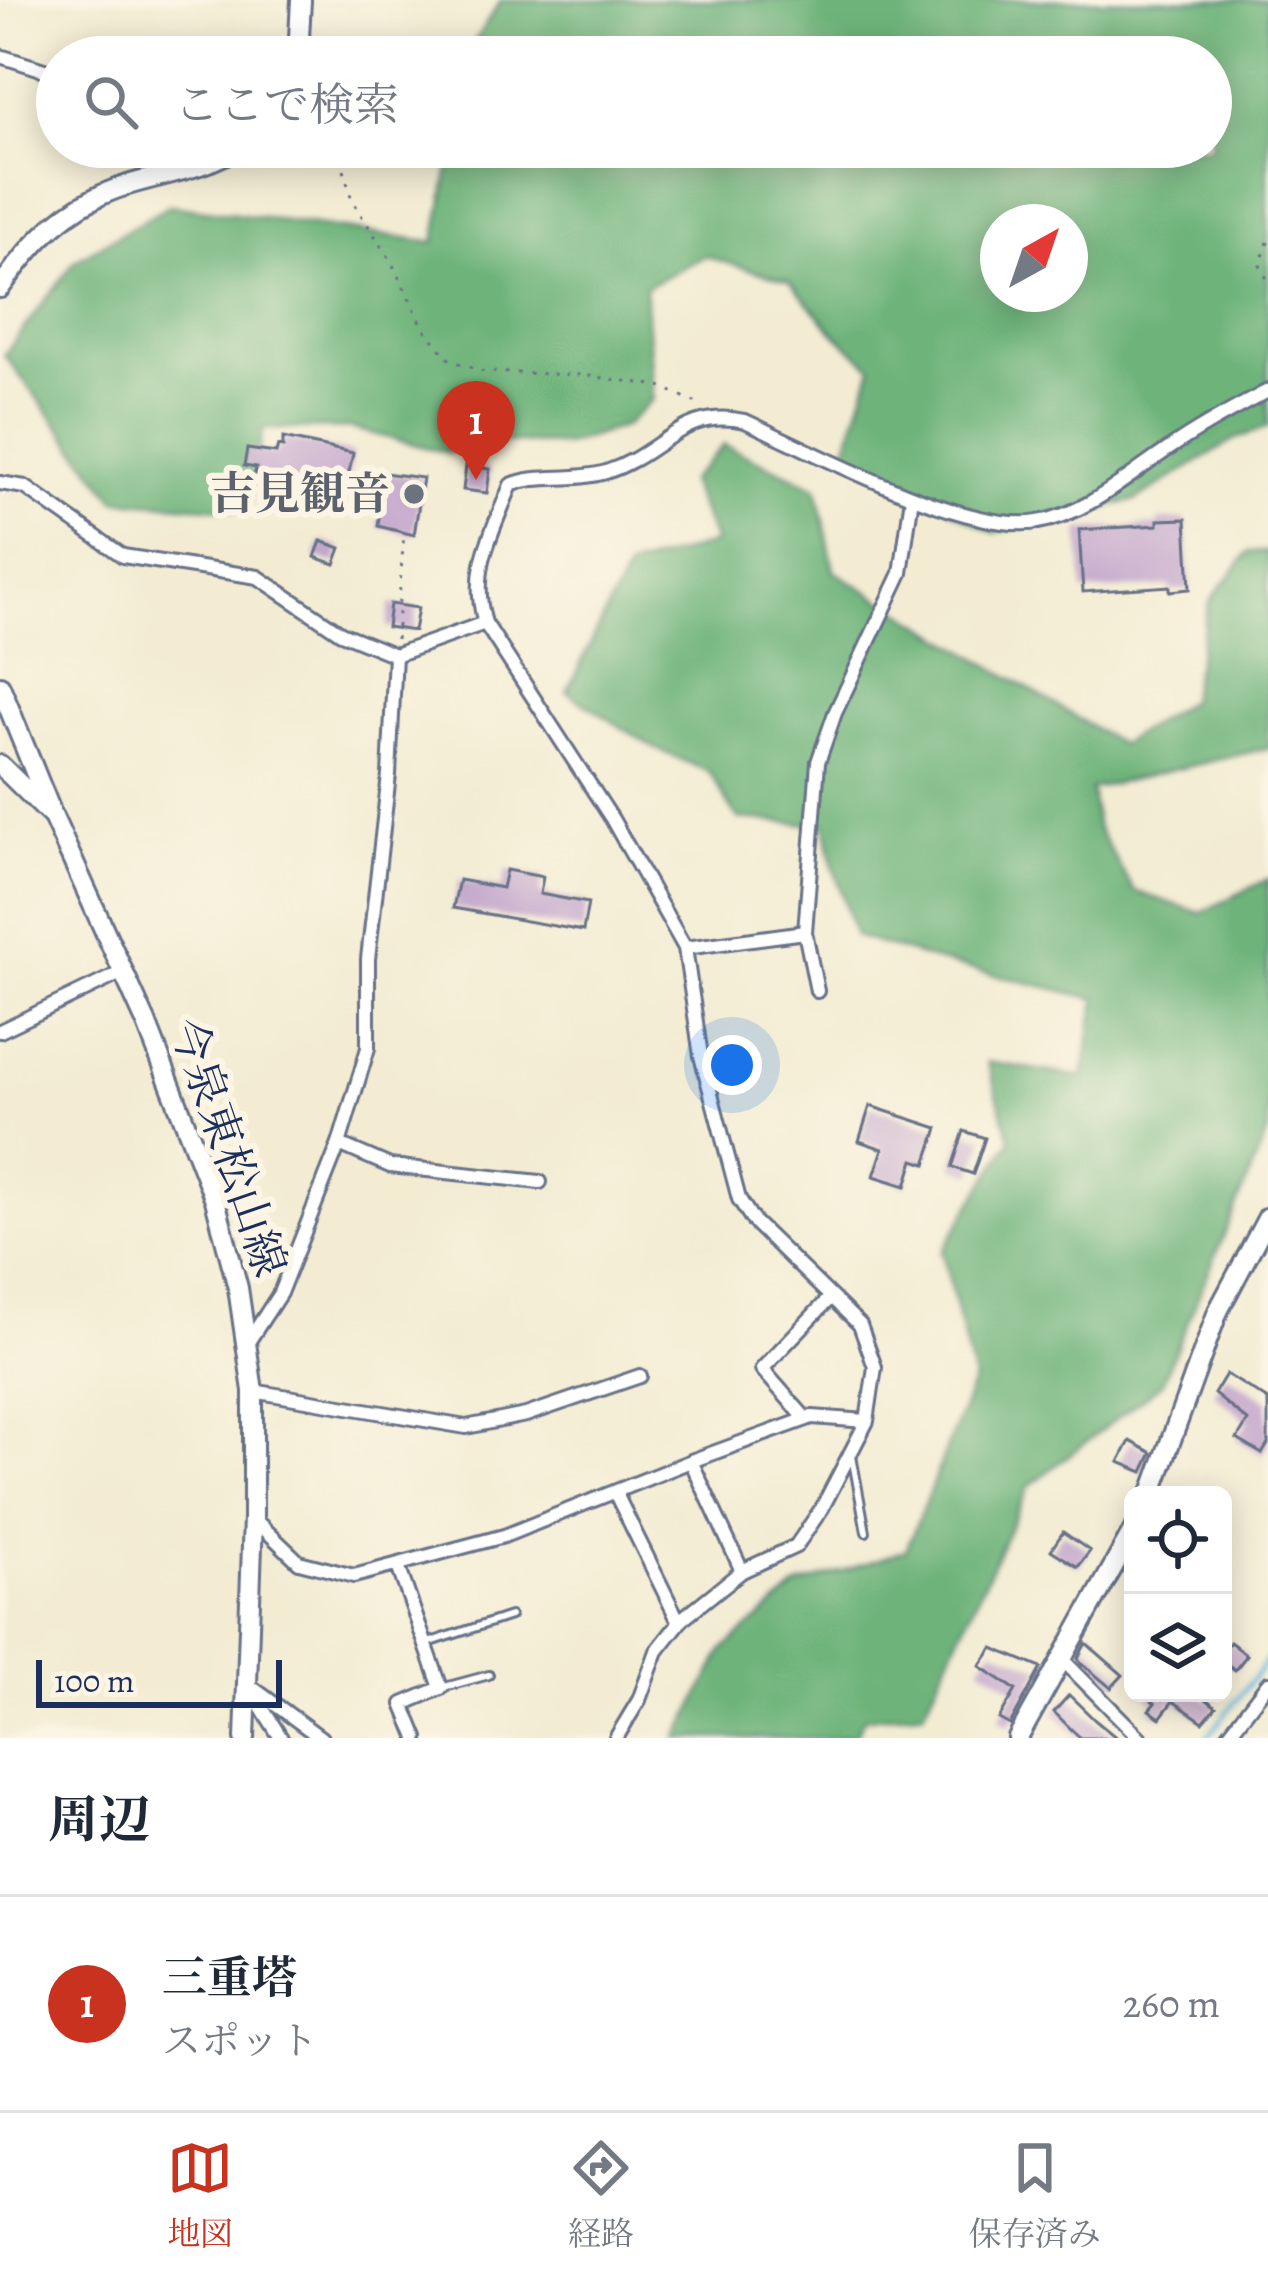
<!DOCTYPE html>
<html lang="ja">
<head>
<meta charset="utf-8">
<style>
  body { margin:0; font-family:Alegreya,"Noto Serif JP",serif; background:#f2f2f3; color:#1f2937 }
  .controls { position:absolute; right:36px; bottom:36px; display:grid; overflow:hidden; border-radius:18px; box-shadow:0 6px 30px #0003 }
  .controls button { width:108px; height:108px; display:grid; place-items:center; padding:0; border:0; border-bottom:3px solid #e0e1e3; background:#fff; color:#1f2937; font:60px sans-serif }
  .compass { position:absolute; left:980px; top:204px; width:108px; height:108px; border-radius:50%; background:#fff; box-shadow:0 6px 30px #0003; rotate:40deg }
  .scale { position:absolute; left:36px; bottom:30px; width:246px; box-sizing:border-box; padding-left:12px; border:6px solid #1b2f5e; border-top:0; font-size:33px; line-height:42px; white-space:nowrap; color:#1b2f5e; -webkit-text-stroke:9px #fcf5e5; paint-order:stroke }
  .you { position:absolute; left:732px; top:1065px; width:42px; height:42px; margin:-30px; border:9px solid #fff; border-radius:50%; background:#1a73e8; box-shadow:0 0 0 18px #1a73e833 }
  .badge { display:grid; place-items:center; width:78px; height:78px; border-radius:50%; background:#c8321e; color:#fff; font-size:39px; font-weight:700 }
  .pin { position:absolute; translate:-50% -99px; filter:drop-shadow(0 3px 6px #0008) }
  .pin::after { content:''; position:absolute; top:63px; width:42px; height:36px; background:inherit; clip-path:polygon(0 0,100% 0,50% 100%) }
  .list { margin:0; padding:0; list-style:none }
  h2 { display:flex; justify-content:space-between; align-items:center; height:156px; margin:0; padding:0 48px; font-size:51px }
  h2 small { font-size:39px; font-weight:400; color:#747a83 }
  .list li { display:grid; grid-template-columns:78px 1fr auto; gap:36px; align-items:center; box-sizing:border-box; height:216px; padding:0 48px; border-top:3px solid #e0e1e3 }
  .list b { display:block; font-size:45px; white-space:nowrap }
  .list p { margin:0; font-size:39px; white-space:nowrap; color:#747a83 }
  .list em { font-size:39px; font-style:normal; color:#747a83 }
  .icon { flex:none; width:66px; height:66px; fill:none; stroke:currentColor; stroke-width:2; stroke-linecap:round; stroke-linejoin:round }
  .map { position:relative; flex:none; width:1268px; height:1738px; overflow:hidden }
  .search { position:absolute; background:#fff; box-shadow:0 6px 30px #0003; left:36px; right:36px; top:36px; height:132px; display:flex; align-items:center; gap:30px; box-sizing:border-box; padding:0 42px; border-radius:66px; color:#747a83; font-size:45px }
  .sheet { height:372px; background:#fff }
  nav { display:flex; justify-content:space-around; align-items:center; box-sizing:border-box; height:168px; border-top:3px solid #e0e1e3; background:#fff; font-size:33px; color:#747a83 }
  nav a { display:grid; justify-items:center; gap:6px }
  nav .on { color:#c8321e }
  .map>svg:first-child { display:block }
  .forest { fill:#6eb47a; stroke:#44726c; stroke-width:3; fill-rule:evenodd }
  .lines { fill:none; stroke-linecap:round; stroke-linejoin:round }
  .stream { stroke:#63b9df; stroke-width:4.5 }
  .building { fill:#c2a6cc }
  .lane-casing { stroke:#677187; stroke-width:12 }
  .street-casing { stroke:#677187; stroke-width:18 }
  .secondary-casing { stroke:#677187; stroke-width:24 }
  .path { stroke:#677187; stroke-width:3; stroke-dasharray:3 9; stroke-linecap:butt }
  .lane { stroke:#fff; stroke-width:6 }
  .street { stroke:#fff; stroke-width:12 }
  .secondary { stroke:#fff; stroke-width:18 }
  .worship-dot { fill:#6b7280; stroke:#fcf5e5; stroke-width:4.5 }
  .labels { text-anchor:middle; dominant-baseline:central; stroke-width:12; stroke-linejoin:round; paint-order:stroke }
  .worship-label { font-size:45px; font-weight:bold; fill:#5b616d; stroke:#fcf5e5; text-anchor:end }
  .street-label { font-size:45px; fill:#1b2f5e; stroke:#fcf5e5 }
</style>
</head>
<body>
<div class="map">
<svg width="1268" height="1738" viewBox="0 0 1268 1738">
  <rect width="100%" height="100%" fill="#fcf5e5"/>
  <filter id="ink" filterUnits="userSpaceOnUse"><feTurbulence type="fractalNoise" baseFrequency=".00833" numOctaves="2"/><feDisplacementMap in="SourceGraphic" scale="24" xChannelSelector="R" yChannelSelector="G"/><feConvolveMatrix kernelMatrix="1 2 1 2 8 2 1 2 1" color-interpolation-filters="sRGB"/></filter>
  <filter id="wash" filterUnits="userSpaceOnUse"><feTurbulence type="fractalNoise" baseFrequency=".004" numOctaves="4" result="noise"/><feDisplacementMap in="SourceGraphic" scale="48" xChannelSelector="R" yChannelSelector="G"/><feGaussianBlur stdDeviation="2.7" result="paint"/><feColorMatrix in="noise" values="0 0 0 0 0 0 0 0 0 0 0 0 0 0 0 0 0 1.4 0 .05"/><feComposite in="paint" operator="in"/></filter>
  <g filter="url(#wash)">
    <rect width="100%" height="100%" fill="#f3ecd3"/>
    <path class="forest" d="M501 0H1268V427L1237 438 1136 500 995 533 845 453 872 367 837 336 789 281 705 256 645 287 653 399 625 426 566 445 478 441 448 453 350 428 263 429 247 510 116 500 4 355 76 260 170 205 435 242 453 147H1211V57H470L473 44ZM998 222H1070V294H998Z
      M724 445 817 487 834 571 1120 744 1189 701 1209 602 1249 552H1268V748L1091 789 1096 826 1134 891 1201 913 1268 879V1132L1161 1384 1029 1486 924 1711 864 1718 854 1738H678L723 1650 798 1586 906 1550 974 1380 942 1252 1011 1140 987 1062 1083 1077 1097 999 937 961 855 936 833 865 825 825 738 819 709 772 654 748 567 692 628 568 715 543 689 481Z"/>
    <g class="lines">
      <path class="stream" d="M1207 1738 1268 1659"/>
    </g>
    <g id="blocks">
      <path class="building" d="M283 438 353 453 347 482 328 479 326 489 255 473 256 468 244 466 247 449 276 453 278 446 283 447Z
        M466 466 490 469 487 493 463 490Z
        M384 473 423 478 414 535 378 526Z
        M1186 519 1190 589 1170 591V586L1083 592 1079 530 1158 525V520Z
        M321 541 341 548 335 564 315 557Z
        M390 604 418 608 414 631 387 627Z
        M506 870 543 877 540 894 588 903 583 931 453 908 459 880 502 888Z
        M870 1106 938 1128 926 1164 914 1160 906 1186 874 1176 883 1149 859 1141Z
        M964 1131 985 1138 973 1174 952 1167Z
        M1226 1374 1268 1400V1444L1262 1454 1237 1439 1248 1421 1214 1394Z
        M1130 1441 1152 1453 1143 1472 1119 1462Z
        M1063 1532 1090 1551 1078 1567 1051 1550Z
        M1230 1642 1247 1655 1235 1670 1223 1661V1651Z
        M1086 1643 1123 1675 1111 1688 1080 1662 1078 1658Z
        M993 1648 1041 1668 1010 1725 999 1719 1016 1690 980 1666Z
        M1143 1693H1198L1216 1707 1203 1722 1173 1701 1160 1718 1149 1710 1155 1703Z
        M1069 1695 1096 1721 1117 1738H1081L1072 1730 1054 1712Z"/>
    </g>
  </g>
  <g filter="url(#ink)">
    <use href="#blocks" fill-opacity="0" stroke="#677187" stroke-width="3"/>
    <g class="lines">
      <defs>
        <path id="lane" d="M852 1456 866 1532
          M428 1643 510 1616
          M441 1688 489 1675"/>
        <path id="street" d="M0 56 57 74
          M0 483 25 487 123 556 258 577 341 633 395 655 485 623
          M805 932 817 991
          M685 948 805 932 818 762 835 713 901 573 912 497
          M0 1031 123 972
          M339 1144 390 1166 540 1182
          M248 1342 280 1293 339 1144 368 1048V959L389 775 395 655
          M253 1391 466 1427 526 1415 640 1376
          M806 1419 762 1369 831 1297
          M691 1461 742 1571
          M615 1492 679 1622
          M253 1518 299 1562 354 1576 504 1536 691 1461 812 1417 867 1421
          M398 1566 441 1688 403 1704 417 1738
          M1062 1659 1140 1738
          M246 1683 321 1738
          M250 1689 281 1738
          M616 1738 639 1700 657 1651 683 1618 742 1571 796 1546 822 1508 867 1421 875 1367 860 1325 754 1222 739 1199 701 1056 685 948 612 819 485 623C469 571 492 533 511 485 538 473 573 482 606 472 663 454 681 407 745 421 812 451 967 535 1038 522 1088 514 1131 473 1173 446 1203 425 1236 408 1268 391
          M1226 1738 1268 1683"/>
        <path id="secondary" d="M298 57 301 0
          M0 288C27 251 53 219 95 198 139 175 196 175 238 147
          M0 686 50 809
          M0 765 53 817 146 1022 215 1200 238 1288 253 1391V1518L245 1738
          M1151 1495 1218 1311 1268 1217
          M1018 1738 1133 1531"/>
      </defs>
      <use href="#lane" class="lane-casing"/>
      <use href="#street" class="street-casing"/>
      <use href="#secondary" class="secondary-casing"/>
      <path class="path" d="M338 147 352 201 390 259 424 328 450 360 484 372 583 375 660 386 703 406
        M1268 242 1260 265 1268 281
        M396 639 404 533"/>
      <use href="#lane" class="lane"/>
      <use href="#street" class="street"/>
      <use href="#secondary" class="secondary"/>
    </g>
  </g>
  <circle class="worship-dot" cx="414" cy="494" r="12"/>
  <g class="labels">
    <g class="worship-label">
      <text x="390" y="494">吉見観音</text>
    </g>
    <g class="street-label">
      <text transform="translate(228 1147) rotate(71)">今泉東松山線</text>
    </g>
  </g>
</svg>
<div class="controls">
<button><svg class="icon" aria-label="locate" viewBox="0 0 24 24"><circle cx="12" cy="12" r="6"/><path d="M12 2v4M12 18v4M2 12h4M18 12h4"/></svg></button>
<button><svg class="icon" aria-label="layers" viewBox="0 0 24 24"><path d="M12 4l9 5-9 5-9-5zM3 14l9 5 9-5"/></svg></button>
</div>
<svg class="compass" viewBox="-18 -18 36 36"><path d="M0-13l5 13h-10z" fill="#e53935"/><path d="M0 13l5-13h-10z" fill="#747a83"/></svg>
<div class="scale">100 m</div>
<div class="you"></div>
<div class="pin badge" style="left:476px;top:480px">1</div>
<div class="search"><svg class="icon" aria-label="search" viewBox="0 0 24 24"><circle cx="10" cy="10" r="6"/><path d="M15 15l6 6"/></svg>ここで検索</div>
</div>
<section class="sheet">
<h2>周辺<small></small></h2>
<ul class="list">
<li><span class="badge">1</span><div><b>三重塔</b><p>スポット</p></div><em>260 m</em></li>
</ul>
</section>
<nav>
<a class="on"><svg class="icon" aria-label="map" viewBox="0 0 24 24"><path d="M3 6l6-2 6 2 6-2v14l-6 2-6-2-6 2zM9 4v14M15 6v14"/></svg>地図</a>
<a><svg class="icon" aria-label="directions" viewBox="0 0 24 24"><path d="M12 3l9 9-9 9-9-9zM9 14v-3h6M13 9l2 2-2 2"/></svg>経路</a>
<a><svg class="icon" aria-label="saved" viewBox="0 0 24 24"><path d="M7 4h10v16l-5-4-5 4z"/></svg>保存済み</a>
</nav>
</body>
</html>
